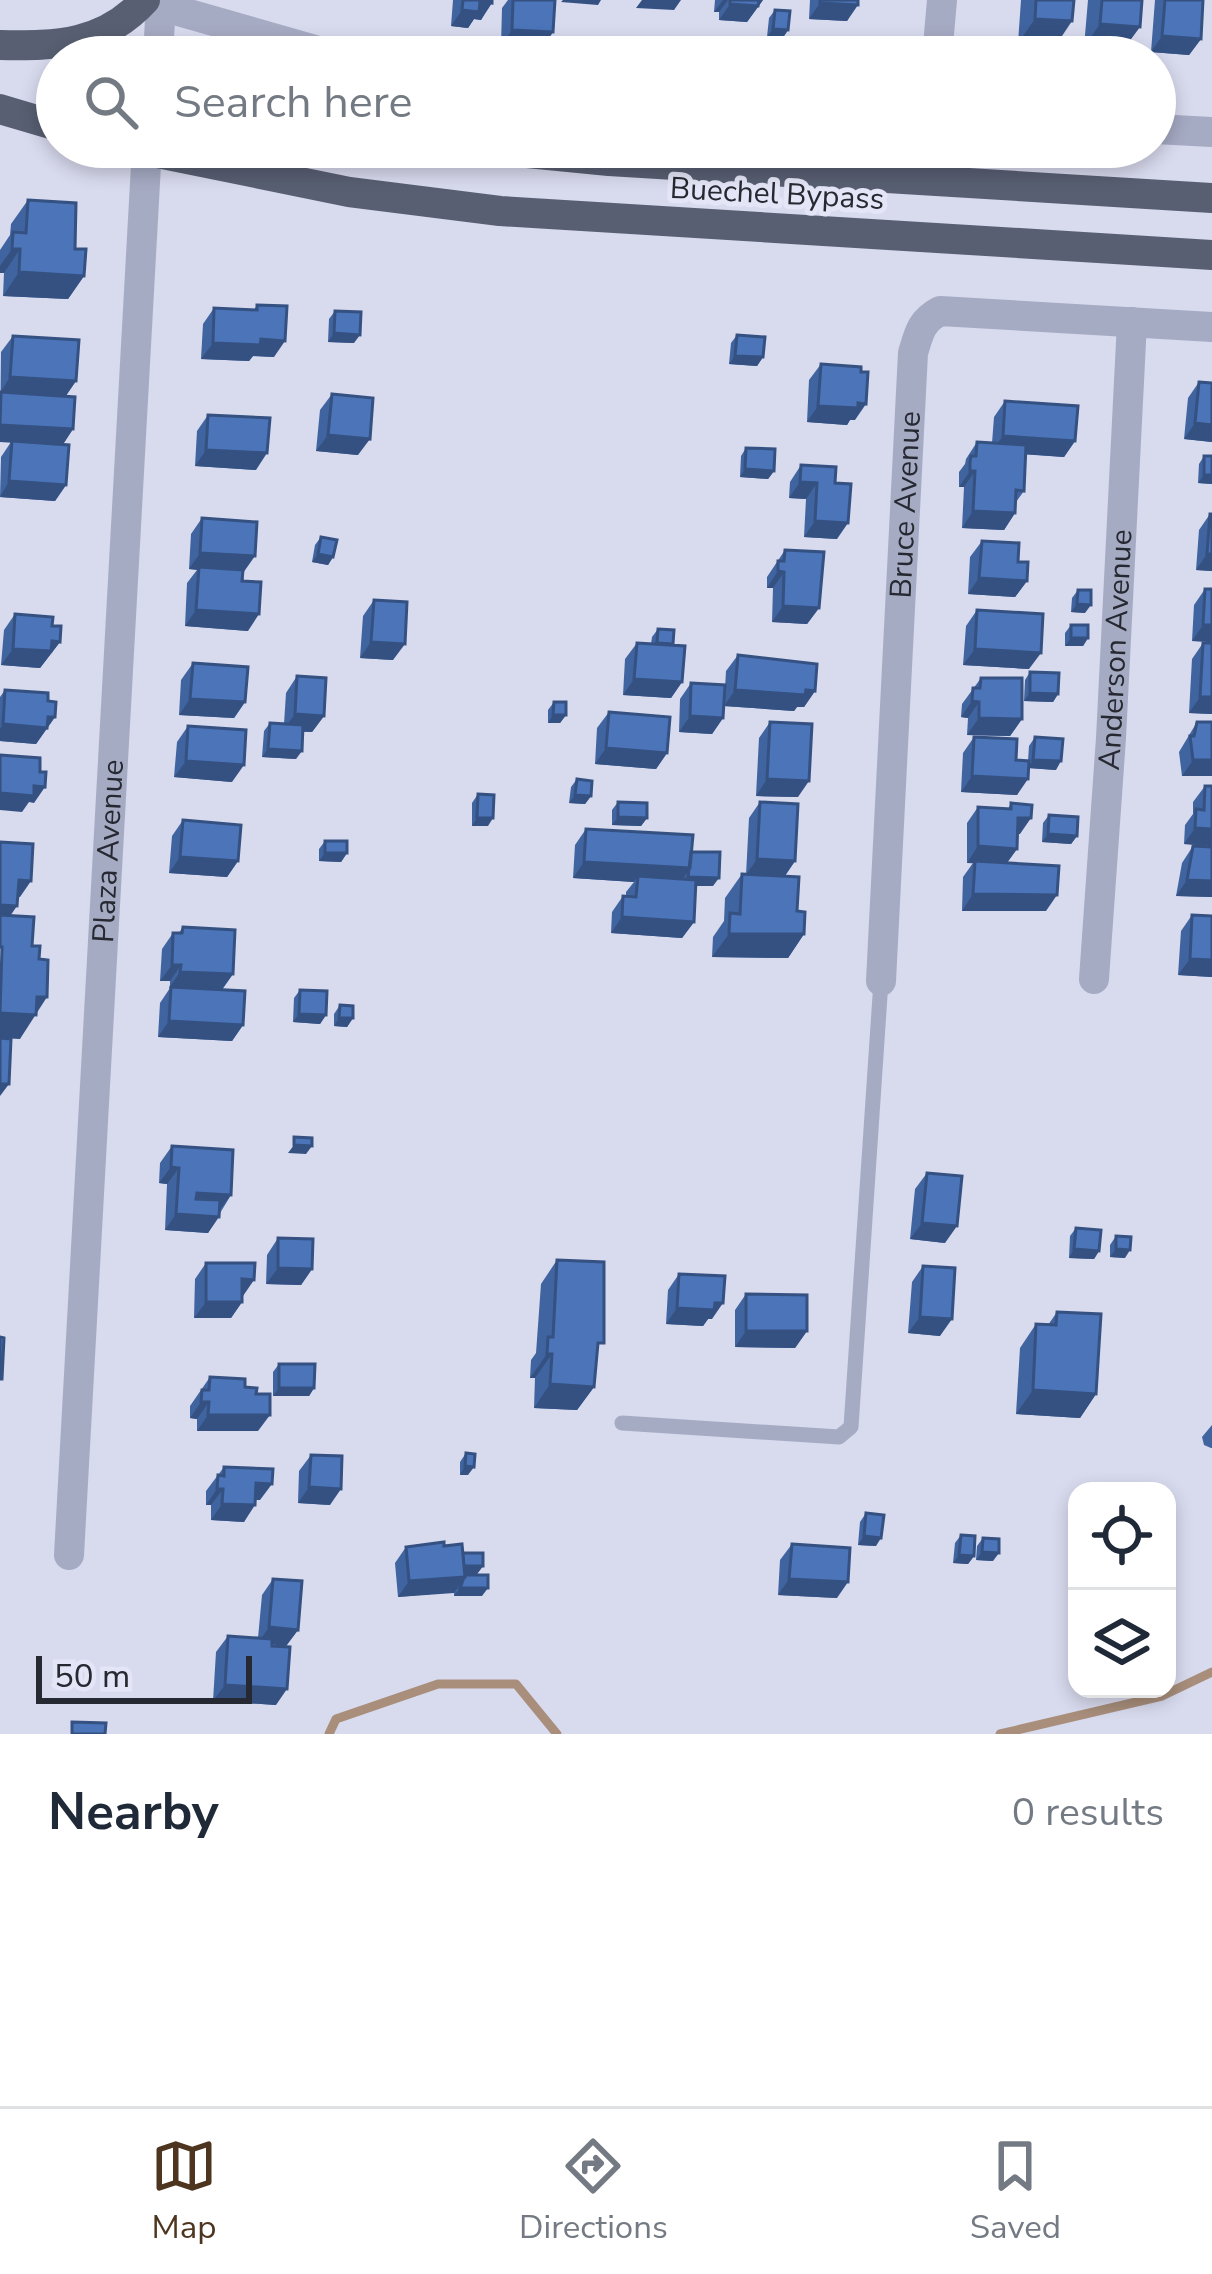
<!DOCTYPE html>
<html lang="en">
<head>
<meta charset="utf-8">
<style>
  body { margin:0; font-family:"Nunito Sans",sans-serif; background:#f2f2f3; color:#1f2937 }
  .controls { position:absolute; right:36px; bottom:36px; display:grid; overflow:hidden; border-radius:24px; box-shadow:0 6px 18px #0003 }
  .controls button { width:108px; height:108px; display:grid; place-items:center; padding:0; border:0; border-bottom:3px solid #e0e1e3; background:#fff; color:#1f2937; font:60px sans-serif }
  .scale { position:absolute; left:36px; bottom:30px; width:216px; box-sizing:border-box; padding-left:12px; border:6px solid #262931; border-top:0; font-size:33px; line-height:42px; white-space:nowrap; color:#262931; -webkit-text-stroke:9px #e4e5f6; paint-order:stroke }
  .list { margin:0; padding:0; list-style:none }
  h2 { display:flex; justify-content:space-between; align-items:center; height:156px; margin:0; padding:0 48px; font-size:51px }
  h2 small { font-size:39px; font-weight:400; color:#747a83 }
  .icon { flex:none; width:66px; height:66px; fill:none; stroke:currentColor; stroke-width:2; stroke-linecap:round; stroke-linejoin:round }
  .map { position:relative; flex:none; width:1212px; height:1734px; overflow:hidden }
  .search { position:absolute; background:#fff; box-shadow:0 6px 18px #0003; left:36px; right:36px; top:36px; height:132px; display:flex; align-items:center; gap:30px; box-sizing:border-box; padding:0 42px; border-radius:66px; color:#747a83; font-size:45px }
  .sheet { height:372px; background:#fff }
  nav { display:flex; justify-content:space-around; align-items:center; box-sizing:border-box; height:168px; border-top:3px solid #e0e1e3; background:#fff; font-size:33px; color:#747a83 }
  nav a { display:grid; justify-items:center; gap:6px }
  nav .on { color:#4e3520 }
  .map>svg:first-child { display:block }
  .lines { fill:none; stroke-linecap:round; stroke-linejoin:round }
  .stream { stroke:#a88e7b; stroke-width:9 }
  .service { stroke:#a6abc4; stroke-width:15 }
  .minor { stroke:#a6abc4; stroke-width:30 }
  .primary { stroke:#585f72; stroke-width:30 }
  .wall { fill:#40649f }
  .shaded-wall { fill:#345182 }
  .building { fill:#4b74b9; stroke:#345182; stroke-width:3 }
  .labels { text-anchor:middle; dominant-baseline:central; stroke-width:10; stroke-linejoin:round; paint-order:stroke }
  .street-label { font-size:30px; fill:#262931; stroke:#e4e5f6 }
</style>
</head>
<body>
<div class="map">
<svg width="1212" height="1734" viewBox="0 0 1212 1734">
  <rect width="100%" height="100%" fill="#d8daee"/>
  <g class="lines">
    <path class="stream" d="M329 1734 336 1719 438 1684H516L557 1734
      M1000 1734 1162 1696 1212 1672"/>
    <path class="service" d="M622 1423 839 1437 851 1427 881 981"/>
    <g class="minor">
      <path d="M161 6 339 57"/>
      <path d="M158 57 161 0"/>
      <path d="M937 57 942 0"/>
      <path d="M1155 129 1212 132"/>
      <path id="s1" d="M1094 979 1111 738 1132 322"/>
      <path id="s2" d="M881 981 913 353C919 333 921 321 940 311L1212 327"/>
      <path id="s3" d="M69 1555 147 147"/>
    </g>
    <path class="primary" d="M0 45C57 46 104 45 145 0
      M0 109 57 126
      M128 147 349 192 500 211 1212 255
      M466 147 609 161 1212 198"/>
  </g>
  <path class="wall" d="M453 0H492L481 20 474 19 468 28 451 26Z
    M508 0H555L553 32 542 48 501 46 502 8Z
    M715 0H763L747 22 719 20V12H714Z
    M810 0H858L847 21 809 19Z
    M1021 0H1074L1056 45 1018 43Z
    M1088 0H1142L1123 50 1084 47Z
    M1155 0H1203L1201 39 1189 55 1151 52Z
    M775 10 788 30 782 39 767 37 769 18Z
    M28 200 75 249 84 276 68 299 3 296 4 273H0V250L10 235 11 224Z
    M257 305 274 357 253 356 249 361 201 359 203 324 214 308 254 310Z
    M335 311 354 343 328 342 329 319Z
    M737 335 763 357 757 366 729 364 731 343Z
    M13 336 76 381 65 397 73 429 63 444 66 485 55 501 0 497 1 457 11 442H0L1 352Z
    M821 364 855 420H850L847 425 807 422 809 380Z
    M1199 382 1212 383V442L1184 439 1188 398Z
    M332 394 358 455 316 451 320 410Z
    M1005 401 1075 441 1064 457 1025 454 1024 491 1016 502 1015 513 1004 530 962 528 964 487H959V472L965 464 966 459 977 442 992 443 994 417Z
    M208 415 256 470 195 466 197 431Z
    M746 448 774 471 768 479 740 477 741 456Z
    M1204 456 1212 484 1198 483 1199 464Z
    M801 465 835 483 837 539 804 537 806 499 789 498 790 482Z
    M1210 514 1212 571 1196 570 1199 530Z
    M202 518 243 573 248 631 185 626 187 583 197 570 189 569 191 534Z
    M321 537 333 557 328 565 312 562 315 545Z
    M982 541 1018 562 1027 581 1015 597 968 594 970 557Z
    M785 550 819 608 807 624 772 622 773 588H767V577Z
    M1205 589H1212V642L1192 641 1194 605Z
    M1078 590 1085 613 1071 612 1072 598Z
    M374 600 393 660 360 658 363 616Z
    M977 610 1029 669 963 665 966 626Z
    M15 614 52 626 60 642 40 668 1 665 4 630Z
    M1071 625 1088 638 1083 646H1065V633Z
    M658 629 672 645 682 682 671 698 623 695 625 659 637 643 651 644 652 637Z
    M1203 643 1212 714 1189 713 1192 659Z
    M738 655 815 691 804 707H797L794 711 724 706 726 671Z
    M193 663 245 702 234 718 179 715 181 680Z
    M1030 672 1058 694 1053 702 1024 701 1025 680Z
    M297 676 324 716 312 732H302L296 759 262 757 264 731 270 723 284 724 286 693Z
    M981 678 1022 719 1010 736 967 735 968 718 961 717 962 704Z
    M691 683 723 718 712 734 679 732 680 699Z
    M5 690 48 701 55 717 36 744 0 741V697Z
    M554 702 566 715 560 723H548V710Z
    M609 712 667 753 656 769 595 764 597 728Z
    M770 722 798 797 756 796 759 738Z
    M1197 722 1212 776H1182L1179 752Z
    M188 726 232 782 174 777 177 742Z
    M974 737 1016 760 1028 761 1029 746 1035 737 1056 770 1029 768 1017 795 961 792 963 753Z
    M577 779 591 796 585 804 569 803 571 787Z
    M1205 786H1212V846L1184 844 1185 825 1193 814V802Z
    M478 794 488 826H472V803Z
    M618 802 647 818 641 826 612 825V810Z
    M760 802 795 861 785 876 804 934 788 958 712 957 713 937 724 921 725 898 742 874 746 875 749 818Z
    M1011 803 1020 834H1017V849L1007 863 1046 911H962L963 877 973 863H967V823L978 807 1008 809Z
    M1049 815 1077 836 1071 844 1042 842 1043 823Z
    M183 820 238 861 227 877 169 873 172 836Z
    M586 829 691 852 713 886H696L694 922 682 938 611 933 612 912 623 896H626V892L634 882 573 878 575 845Z
    M325 841 347 853 341 862 319 861V849Z
    M1193 846 1212 847V897L1176 896 1182 863Z
    M1192 915 1212 977 1178 975 1181 931Z
    M183 927 233 974 222 990 243 1025 232 1041 158 1037 160 1003 170 988V981H160L162 949 173 933H179Z
    M300 990 326 1015 320 1024 293 1022 294 998Z
    M340 1005 353 1018 347 1027 334 1026V1014Z
    M172 1146 231 1195 208 1233 165 1230 167 1184 159 1183 160 1163Z
    M927 1173 945 1243 910 1239 915 1189Z
    M1076 1228 1099 1251 1094 1259 1069 1258 1070 1236Z
    M1116 1236 1125 1258 1110 1257V1245Z
    M278 1238 312 1269 301 1285 266 1284 267 1255Z
    M557 1260 597 1353 594 1387 577 1410 534 1408 535 1378H530L531 1360 536 1353 541 1284Z
    M206 1263 242 1296V1302L231 1318H194L195 1279Z
    M923 1266 940 1336 908 1333 912 1282Z
    M679 1274 712 1319H708L703 1326 666 1324 668 1290Z
    M746 1294 807 1331 795 1348 735 1347V1310Z
    M1057 1312 1096 1394 1080 1418 1016 1414 1020 1348 1036 1324 1048 1325Z
    M279 1364 314 1388 309 1396H273V1372Z
    M210 1377 245 1387 256 1394 258 1431H197V1419L190 1418V1406Z
    M1212 1425V1448H1211L1204 1445 1202 1437Z
    M466 1453 468 1475H460V1462Z
    M311 1455 330 1505 298 1503 299 1471Z
    M224 1467 260 1500H255L244 1522 211 1520V1505H206V1491Z
    M866 1513 876 1546 858 1545 860 1522Z
    M961 1535 974 1556 968 1564 953 1563 955 1543Z
    M983 1538 993 1561 976 1560 977 1546Z
    M792 1544 837 1598 778 1595 780 1560Z
    M444 1546 463 1553 483 1566 477 1574 482 1596H454V1592L398 1597 395 1563 406 1547Z
    M273 1579 298 1630 286 1646 272 1644 276 1705 213 1701 216 1652 228 1636 258 1638 262 1595Z"/>
  <path class="shaded-wall" d="M563 0H601L598 5 561 2Z
    M642 0H681L674 10 636 8Z
    M723 0H728L719 12H714Z
    M763 0 747 22 719 20 730 4Z
    M480 2 492 3 481 20 474 19 468 28 451 26 462 10Z
    M820 3 858 5 847 21 809 19Z
    M1035 19 1072 21 1056 45 1018 43Z
    M1100 24 1140 27 1123 50 1084 47Z
    M773 29 788 30 782 39 767 37Z
    M512 30 553 32 542 48 501 46Z
    M1162 36 1201 39 1189 55 1151 52Z
    M12 249H20L4 273H0V266Z
    M19 272 84 276 68 299 3 296Z
    M334 333 360 335 354 343 328 342Z
    M261 339 285 341 274 357 253 356 249 361 201 359 213 343Z
    M735 356 763 357 757 366 729 364Z
    M10 377 76 381 65 397 0 393Z
    M858 403 866 404 855 420H850L847 425 807 422 818 406Z
    M1195 423 1212 425V442L1184 439Z
    M0 425 73 429 62 446 0 442Z
    M328 435 370 439 358 455 316 451Z
    M1003 436 1075 441 1064 457 991 452Z
    M206 450 267 453 256 470 195 466Z
    M745 469 774 471 768 479 740 477Z
    M970 471H975L964 487H959Z
    M1204 475H1212V484L1198 483Z
    M9 481 66 485 55 501 0 497Z
    M800 482 817 483 806 499 789 498Z
    M973 511 1015 513 1004 530 962 528Z
    M815 521 848 523 837 539 804 537Z
    M200 553 255 556 243 573 189 569Z
    M318 554 333 557 328 565 312 562Z
    M1207 554H1212V571L1196 570Z
    M778 571 784 572 773 588H767Z
    M979 578 1027 581 1015 597 968 594Z
    M1077 604 1091 605 1085 613 1071 612Z
    M783 606 819 608 807 624 772 622Z
    M196 610 259 614 248 631 185 626Z
    M1203 625H1212V642L1192 641Z
    M1071 638H1088L1083 646H1065Z
    M52 641 60 642 40 668 1 665 13 649Z
    M371 642 405 644 393 660 360 658Z
    M975 649 1041 653 1029 669 963 665Z
    M634 679 682 682 671 698 623 695Z
    M735 690H806L815 691 804 707H797L794 711 724 706Z
    M1030 693 1058 694 1053 702 1024 701Z
    M1200 697H1212V714L1189 713Z
    M190 699 245 702 234 718 179 715Z
    M972 701 979 702 968 718 961 717Z
    M295 714 324 716 312 732 283 730Z
    M553 715H566L560 723H548Z
    M690 716 723 718 712 734 679 732Z
    M48 717H55L36 744 0 741V729L3 724Z
    M979 718 1022 719 1010 736 967 735Z
    M606 748 667 753 656 769 595 764Z
    M268 749 302 751 296 759 262 757Z
    M1033 760 1061 761 1056 770 1028 768Z
    M1193 760H1212V776H1182Z
    M186 761 244 765 232 782 174 777Z
    M972 776 1028 779 1017 795 961 792Z
    M767 779 809 781 798 797 756 796Z
    M34 786 45 787 34 803 29 802 22 812 0 810V793Z
    M575 795 591 796 585 804 569 803Z
    M618 817 647 818 641 826 612 825Z
    M477 818H493L488 826H472Z
    M1018 818H1031L1020 834H1007Z
    M1195 828 1212 829V846L1184 844Z
    M1048 834 1077 836 1071 844 1042 842Z
    M978 846 1017 849 1005 865 967 863Z
    M325 853H347L341 862 319 861Z
    M180 857 238 861 227 877 169 873Z
    M757 859 795 861 784 877 746 875Z
    M584 862 690 868 679 885 638 876 634 882 573 878Z
    M688 877 719 878 713 886H682Z
    M19 880 31 881 20 897H7Z
    M1187 880 1212 881V897L1176 896Z
    M973 894 1057 895 1046 911H962Z
    M0 905 17 906 6 922H0Z
    M622 917 694 922 682 938 611 933Z
    M729 934H804L788 958 712 957Z
    M1190 959 1212 960V977L1178 975Z
    M172 965H181L170 981H160Z
    M180 972 233 974 221 990 169 988Z
    M37 997H47L20 1039 0 1038V1013Z
    M299 1014 326 1015 320 1024 293 1022Z
    M339 1018H353L347 1027 334 1026Z
    M169 1021 243 1025 232 1041 158 1037Z
    M0 1084H9L0 1096Z
    M294 1145 312 1146 306 1154 288 1153Z
    M171 1167 179 1168 167 1184 159 1183Z
    M197 1193 231 1195 219 1211 185 1209Z
    M176 1214 219 1217 208 1233 165 1230Z
    M922 1223 957 1226 945 1243 910 1239Z
    M1074 1249 1099 1251 1094 1259 1069 1258Z
    M1116 1249 1130 1250 1125 1258 1110 1257Z
    M278 1268 312 1269 301 1285 266 1284Z
    M242 1279 254 1280 243 1296Z
    M206 1302H242L231 1318H194Z
    M715 1303H723L712 1319H708L703 1326 666 1324 677 1308Z
    M920 1317 952 1319 940 1336 908 1333Z
    M746 1331H807L795 1348 735 1347Z
    M547 1354H552L535 1378H530Z
    M550 1384 594 1387 577 1410 534 1408Z
    M279 1388H314L309 1396H273Z
    M1033 1390 1096 1394 1080 1418 1016 1414Z
    M201 1402H209L197 1419 190 1418Z
    M208 1415H270L258 1431H197Z
    M465 1466 474 1467 468 1475H460Z
    M256 1483 272 1484 260 1500H244Z
    M309 1487 341 1489 330 1505 298 1503Z
    M217 1489H223L211 1505H206Z
    M222 1504 255 1505 244 1522 211 1520Z
    M864 1536 881 1538 876 1546 858 1545Z
    M982 1552 999 1553 993 1561 976 1560Z
    M959 1555 974 1556 968 1564 953 1563Z
    M463 1566H483L477 1574H457Z
    M465 1577 454 1593 398 1597 409 1581Z
    M789 1579 848 1582 837 1598 778 1595Z
    M460 1588H488L482 1596H454Z
    M269 1627 298 1630 286 1646 258 1643Z
    M225 1685 287 1689 276 1705 213 1701Z"/>
  <path class="building" d="M463 0H492V3L480 2 479 12 462 10Z
    M513 0H555L553 32 512 30Z
    M730 0H759L758 6 730 4Z
    M820 0H858V5L820 3Z
    M1036 0H1074L1072 21 1035 19Z
    M1102 0H1142L1140 27 1100 24Z
    M1165 0H1203L1201 39 1162 36Z
    M775 10 790 11 788 30 773 29Z
    M28 200 76 203 75 249H86L84 276 19 272 20 249H12L13 232 26 233Z
    M257 305 287 306 285 341 261 339 260 345 213 343 214 308 257 310Z
    M335 311 361 312 360 335 334 333Z
    M737 335 765 337 763 357 735 356Z
    M13 336 79 340 76 381 10 377Z
    M821 364 861 367V372H868L866 404 858 403V408L818 406Z
    M1199 382 1212 383V425L1195 423Z
    M1 392 75 397 73 429 0 425Z
    M332 394 373 398 370 439 328 435Z
    M1005 401 1078 406 1075 441 1003 436Z
    M208 415 270 418 267 453 206 450Z
    M12 441 69 445 66 485 9 481Z
    M977 442 1026 445 1024 491 1016 490 1015 513 973 511 975 471H970V462L971 456H976Z
    M746 448 775 449 774 471 745 469Z
    M1204 456H1212V475H1204Z
    M801 465 836 467 835 483 851 484 848 523 815 521 817 483 800 482Z
    M1210 514H1212V554H1207Z
    M202 518 257 522 255 556 200 553Z
    M321 537 337 540 333 557 318 554Z
    M982 541 1019 543 1018 562H1028L1027 581 979 578Z
    M785 550 824 552 819 608 783 606 784 572 778 571V561H784Z
    M199 567 243 570 242 581 261 582 259 614 196 610Z
    M1205 589H1212V625H1203Z
    M1078 590H1091V605L1077 604Z
    M374 600 407 602 405 644 371 642Z
    M977 610 1043 614 1041 653 975 649Z
    M15 614 53 617 52 626H61L60 642 52 641 51 651 13 649Z
    M1071 625H1088V638H1071Z
    M658 629 674 630 673 644 657 643Z
    M637 643 685 646 682 682 634 679Z
    M1203 643H1212V697H1200Z
    M738 655 817 664 815 691 806 690 805 695 735 690Z
    M193 663 248 667 245 702 190 699Z
    M1030 672 1059 673 1058 694 1030 693Z
    M297 676 326 678 324 716 295 714Z
    M981 678H1022V719L979 718V702L972 701 973 688H980Z
    M691 683 725 685 723 718 690 716Z
    M5 690 48 693V701L56 702 55 717H48L47 728 3 724Z
    M554 702H566V715H553Z
    M609 712 670 717 667 753 606 748Z
    M770 722 812 724 809 781 767 779Z
    M1197 722H1212V760H1193L1190 736H1194Z
    M270 723 303 725 302 751 268 749Z
    M188 726 246 730 244 765 186 761Z
    M974 737 1017 739 1016 760 1029 761 1028 779 972 776Z
    M1035 737 1063 739 1061 761 1033 760Z
    M0 755 40 758V772H46L45 787 34 786V796L0 793Z
    M577 779 592 781 591 796 575 795Z
    M1205 786H1212V829L1195 828 1196 809 1204 810Z
    M478 794 494 795 493 818H477Z
    M618 802 647 803V818L618 817Z
    M760 802 798 804 795 861 757 859Z
    M1011 803 1032 805 1031 818H1018L1017 849 978 846V807L1011 809Z
    M1049 815 1078 817 1077 836 1048 834Z
    M183 820 241 825 238 861 180 857Z
    M586 829 693 835 690 868 584 862Z
    M325 841H347V853H325Z
    M0 842 33 844 31 881 19 880 17 906 0 905Z
    M1193 846 1212 847V881L1187 880Z
    M691 852H720L719 878 688 877Z
    M975 861 1059 866 1057 895 973 894Z
    M742 874 799 877 797 911 805 912 804 934H729L730 913 740 914Z
    M638 876 696 880 694 922 622 917 623 896 636 897Z
    M0 915 34 917 32 946H40L39 959 48 960 47 997H37L36 1015 0 1013 2 947H0Z
    M1192 915 1212 916V960L1190 959Z
    M183 927 235 930 233 974 180 972 181 965H172L173 933H182Z
    M171 987 245 991 243 1025 169 1021Z
    M300 990 327 991 326 1015 299 1014Z
    M340 1005 353 1006V1018H339Z
    M0 1038 11 1039 9 1084H0Z
    M294 1137 312 1138V1146L294 1145Z
    M172 1146 233 1150 231 1195 197 1193 196 1199 220 1200 219 1217 176 1214 179 1168 171 1167Z
    M927 1173 962 1176 957 1226 922 1223Z
    M1076 1228 1101 1230 1099 1251 1074 1249Z
    M1116 1236 1131 1237 1130 1250 1116 1249Z
    M278 1238 313 1239 312 1269 278 1268Z
    M557 1260 604 1262V1343H598L594 1387 550 1384 552 1354H547L548 1337H553Z
    M206 1263H255L254 1280 242 1279V1302H206Z
    M923 1266 955 1268 952 1319 920 1317Z
    M679 1274 725 1276 723 1303H715L714 1310 677 1308Z
    M746 1294 807 1295V1331H746Z
    M1057 1312 1101 1314 1096 1394 1033 1390 1036 1324 1056 1325Z
    M0 1337 4 1338 2 1379H0Z
    M279 1364H315L314 1388H279Z
    M210 1377 245 1379V1387L257 1388 256 1394H270V1415H208L209 1402H201L202 1390H209Z
    M466 1453 475 1454 474 1467 465 1466Z
    M311 1455 342 1456 341 1489 309 1487Z
    M224 1467 273 1469 272 1484 256 1483 255 1505 222 1504 223 1489H217L218 1475 224 1476Z
    M866 1513 884 1515 881 1538 864 1536Z
    M961 1535 975 1536 974 1556 959 1555Z
    M983 1538 999 1539V1553L982 1552Z
    M444 1542V1546L462 1544 465 1577 409 1581 406 1547Z
    M792 1544 850 1548 848 1582 789 1579Z
    M463 1553H483V1566H464Z
    M465 1575H488V1588H460Z
    M273 1579 302 1581 298 1630 269 1627Z
    M228 1636 272 1639V1646L290 1647 287 1689 225 1685Z
    M72 1722 106 1723 105 1734H72Z"/>
  <g class="labels">
    <g class="street-label">
      <text transform="translate(777 194) rotate(3)">Buechel Bypass</text>
      <text stroke="none"><textPath href="#s2" startOffset="477">Bruce Avenue</textPath></text>
      <text stroke="none"><textPath href="#s1" startOffset="330">Anderson Avenue</textPath></text>
      <text stroke="none"><textPath href="#s3" startOffset="705">Plaza Avenue</textPath></text>
    </g>
  </g>
</svg>
<div class="controls">
<button><svg class="icon" aria-label="locate" viewBox="0 0 24 24"><circle cx="12" cy="12" r="6"/><path d="M12 2v4M12 18v4M2 12h4M18 12h4"/></svg></button>
<button><svg class="icon" aria-label="layers" viewBox="0 0 24 24"><path d="M12 4l9 5-9 5-9-5zM3 14l9 5 9-5"/></svg></button>
</div>
<div class="scale">50 m</div>
<div class="search"><svg class="icon" aria-label="search" viewBox="0 0 24 24"><circle cx="10" cy="10" r="6"/><path d="M15 15l6 6"/></svg>Search here</div>
</div>
<section class="sheet">
<h2>Nearby<small>0 results</small></h2>
<ul class="list">
</ul>
</section>
<nav>
<a class="on"><svg class="icon" aria-label="map" viewBox="0 0 24 24"><path d="M3 6l6-2 6 2 6-2v14l-6 2-6-2-6 2zM9 4v14M15 6v14"/></svg>Map</a>
<a><svg class="icon" aria-label="directions" viewBox="0 0 24 24"><path d="M12 3l9 9-9 9-9-9zM9 14v-3h6M13 9l2 2-2 2"/></svg>Directions</a>
<a><svg class="icon" aria-label="saved" viewBox="0 0 24 24"><path d="M7 4h10v16l-5-4-5 4z"/></svg>Saved</a>
</nav>
</body>
</html>
